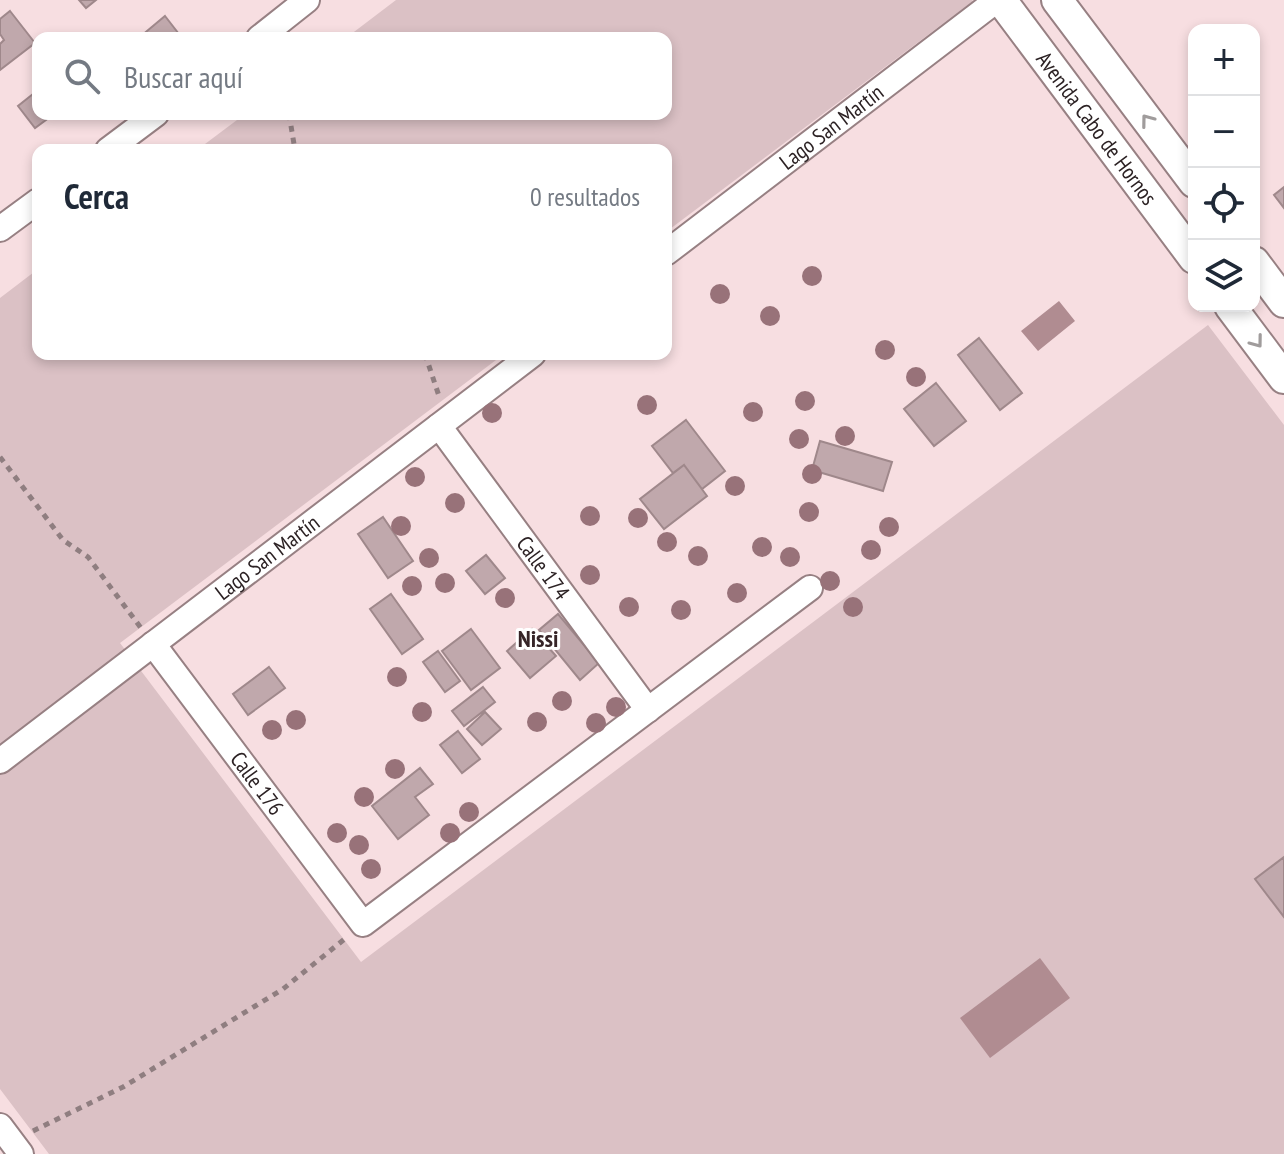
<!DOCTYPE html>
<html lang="es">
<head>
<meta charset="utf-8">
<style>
  body { margin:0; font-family:"PT Sans Narrow",sans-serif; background:#f2f2f3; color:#1f2937 }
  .controls { position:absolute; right:24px; top:24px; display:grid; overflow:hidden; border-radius:16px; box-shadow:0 4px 12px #0003 }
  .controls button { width:72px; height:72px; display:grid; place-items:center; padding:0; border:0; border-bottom:2px solid #e0e1e3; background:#fff; color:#1f2937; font:40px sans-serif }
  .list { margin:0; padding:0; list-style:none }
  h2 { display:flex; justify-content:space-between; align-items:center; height:104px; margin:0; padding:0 32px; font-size:34px }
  h2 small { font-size:26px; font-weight:400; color:#747a83 }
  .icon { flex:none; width:44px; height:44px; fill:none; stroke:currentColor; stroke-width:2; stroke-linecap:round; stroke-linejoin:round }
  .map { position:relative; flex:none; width:1284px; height:1154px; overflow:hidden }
  .search { position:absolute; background:#fff; box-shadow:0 4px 12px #0003; left:32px; top:32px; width:640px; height:88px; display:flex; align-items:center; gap:20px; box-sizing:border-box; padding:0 28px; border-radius:16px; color:#747a83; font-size:30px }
  .panel { position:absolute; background:#fff; box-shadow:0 4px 12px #0003; left:32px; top:144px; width:640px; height:216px; border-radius:16px }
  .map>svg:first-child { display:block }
  .green { fill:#dbc1c5 }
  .water { fill:#b08c91 }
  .building { fill:#c0a8ac; stroke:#9f888b; stroke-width:2 }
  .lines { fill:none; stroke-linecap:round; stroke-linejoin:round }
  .minor-casing { stroke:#978083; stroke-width:28 }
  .major-casing { stroke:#978083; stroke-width:34 }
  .path { stroke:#8f7e80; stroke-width:5; stroke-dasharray:6 6; stroke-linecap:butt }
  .minor { stroke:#fff; stroke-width:24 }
  .major { stroke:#fff; stroke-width:30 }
  .tree { fill:#987279 }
  .oneway { stroke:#a09c9c }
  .labels { text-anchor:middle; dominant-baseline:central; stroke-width:6; stroke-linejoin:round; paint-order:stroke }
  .street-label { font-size:22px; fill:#2c2224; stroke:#fff }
  .neighbourhood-label { font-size:24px; font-weight:bold; fill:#362427; stroke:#fff }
</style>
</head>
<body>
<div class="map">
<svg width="1284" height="1154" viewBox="0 0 1284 1154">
  <rect width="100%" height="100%" fill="#f7dee1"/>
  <path class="green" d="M396 0H972L973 1 666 232V150H197L245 114H666V38H346Z
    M38 269V354H504L120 643 361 962 1208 325 1284 425V1154H49L0 1089V298Z"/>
  <path class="water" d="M1059 301 1075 321 1038 351 1021 331Z
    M1040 958 1070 998 990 1058 960 1018Z"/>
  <path class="building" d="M79 0H96L86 8Z
    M10 11 35 43 0 70V44L4 40 0 34V19Z
    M165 16 182 38H143L141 36Z
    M38 90V114H54L35 128 18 106Z
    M1284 187V208L1274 195Z
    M979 338 1022 393 1000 410 958 355Z
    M936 383 966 421 934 446 904 409Z
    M686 420 725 471 702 489 684 465 673 473 652 446Z
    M820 441 892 462 883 491 812 470Z
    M684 465 707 496 664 529 640 499Z
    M383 517 413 561 388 578 358 534Z
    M486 555 505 578 485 594 466 571Z
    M391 594 423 639 402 654 370 609Z
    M558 614 599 663 580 680 539 630Z
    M471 629 500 668 471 690 442 651Z
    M532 629 556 656 530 678 507 651Z
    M438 651 460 681 445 692 423 662Z
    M269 667 285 688 248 715 233 694Z
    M483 687 495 702 464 726 452 711Z
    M485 712 501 729 482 745 467 729Z
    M458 731 480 759 462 773 440 745Z
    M420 768 433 784 415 797 429 815 398 839 372 806Z
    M1284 857V917L1255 879Z"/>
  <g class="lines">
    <defs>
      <g id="minor">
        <path d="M259 38 307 0"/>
        <path d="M108 150 156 114"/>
        <path d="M0 229 38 201"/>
        <path id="s1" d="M666 253 997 0"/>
        <path id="s2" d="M439 426 648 710"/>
        <path id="s3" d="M153 644 363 924 810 588"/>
        <path id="s4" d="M0 761 533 354"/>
        <path d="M0 1126 21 1154"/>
      </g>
      <g id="major">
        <path id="s5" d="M1001 0 1194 258"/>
        <path d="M1057 0 1194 182"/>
        <path d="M1254 262 1284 302"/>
        <path d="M1230 306 1284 378"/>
      </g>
    </defs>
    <use href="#minor" class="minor-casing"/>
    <use href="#major" class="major-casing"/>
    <path class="path" d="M289 114 295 150
      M425 354 440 399
      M0 457 63 540 88 557 141 628
      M33 1131 123 1087 283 989 347 937"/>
    <use href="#minor" class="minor"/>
    <use href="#major" class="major"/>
  </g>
  <g class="tree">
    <circle cx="812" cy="276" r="10"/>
    <circle cx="720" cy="294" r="10"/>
    <circle cx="770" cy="316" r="10"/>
    <circle cx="885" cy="350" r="10"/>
    <circle cx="916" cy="377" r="10"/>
    <circle cx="805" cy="401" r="10"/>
    <circle cx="647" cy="405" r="10"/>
    <circle cx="753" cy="412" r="10"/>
    <circle cx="492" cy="413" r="10"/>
    <circle cx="845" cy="436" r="10"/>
    <circle cx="799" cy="439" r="10"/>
    <circle cx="812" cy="474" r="10"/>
    <circle cx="415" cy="477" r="10"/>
    <circle cx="735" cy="486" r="10"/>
    <circle cx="455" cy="503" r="10"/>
    <circle cx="809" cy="512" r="10"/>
    <circle cx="590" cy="516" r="10"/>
    <circle cx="638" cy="518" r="10"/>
    <circle cx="401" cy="526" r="10"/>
    <circle cx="889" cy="527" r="10"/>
    <circle cx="667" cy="542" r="10"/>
    <circle cx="762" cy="547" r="10"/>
    <circle cx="871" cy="550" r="10"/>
    <circle cx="698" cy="556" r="10"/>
    <circle cx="790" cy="557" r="10"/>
    <circle cx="429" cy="558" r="10"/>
    <circle cx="590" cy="575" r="10"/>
    <circle cx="830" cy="581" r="10"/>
    <circle cx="445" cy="583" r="10"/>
    <circle cx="412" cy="586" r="10"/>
    <circle cx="737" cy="593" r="10"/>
    <circle cx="505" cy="598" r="10"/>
    <circle cx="629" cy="607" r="10"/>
    <circle cx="853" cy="607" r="10"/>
    <circle cx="681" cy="610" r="10"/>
    <circle cx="397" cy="677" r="10"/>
    <circle cx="562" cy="701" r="10"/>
    <circle cx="616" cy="707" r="10"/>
    <circle cx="422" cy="712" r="10"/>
    <circle cx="296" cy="720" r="10"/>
    <circle cx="537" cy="722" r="10"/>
    <circle cx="596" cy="723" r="10"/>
    <circle cx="272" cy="730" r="10"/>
    <circle cx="395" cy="769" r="10"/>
    <circle cx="364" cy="797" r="10"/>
    <circle cx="469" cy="812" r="10"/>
    <circle cx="337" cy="833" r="10"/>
    <circle cx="450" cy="833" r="10"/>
    <circle cx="359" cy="845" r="10"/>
    <circle cx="371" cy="869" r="10"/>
  </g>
  <defs><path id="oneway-chevron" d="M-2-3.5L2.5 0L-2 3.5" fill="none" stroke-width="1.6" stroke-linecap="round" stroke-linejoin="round" transform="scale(2)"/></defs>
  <g class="oneway">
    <use href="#oneway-chevron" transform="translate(1147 120) rotate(-127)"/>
    <use href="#oneway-chevron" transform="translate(1257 342) rotate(53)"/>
  </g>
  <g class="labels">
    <g class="street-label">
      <text stroke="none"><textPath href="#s1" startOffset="208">Lago San Martín</textPath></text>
      <text stroke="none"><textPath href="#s5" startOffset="160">Avenida Cabo de Hornos</textPath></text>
      <text stroke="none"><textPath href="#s4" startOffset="336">Lago San Martín</textPath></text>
      <text stroke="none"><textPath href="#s2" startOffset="176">Calle 174</textPath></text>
      <text stroke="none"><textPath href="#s3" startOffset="174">Calle 176</textPath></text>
    </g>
    <g class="neighbourhood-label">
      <text x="538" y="638">Nissi</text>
    </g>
  </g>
</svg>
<div class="controls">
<button>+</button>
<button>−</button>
<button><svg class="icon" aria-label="locate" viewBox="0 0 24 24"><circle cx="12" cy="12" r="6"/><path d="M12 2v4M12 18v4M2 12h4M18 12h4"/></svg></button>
<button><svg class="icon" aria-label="layers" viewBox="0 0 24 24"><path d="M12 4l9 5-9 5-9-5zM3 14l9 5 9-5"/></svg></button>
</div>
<div class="search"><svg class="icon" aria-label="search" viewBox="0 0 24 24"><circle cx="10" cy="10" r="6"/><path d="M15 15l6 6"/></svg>Buscar aquí</div>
<section class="panel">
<h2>Cerca<small>0 resultados</small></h2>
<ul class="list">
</ul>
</section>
</div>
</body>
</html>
